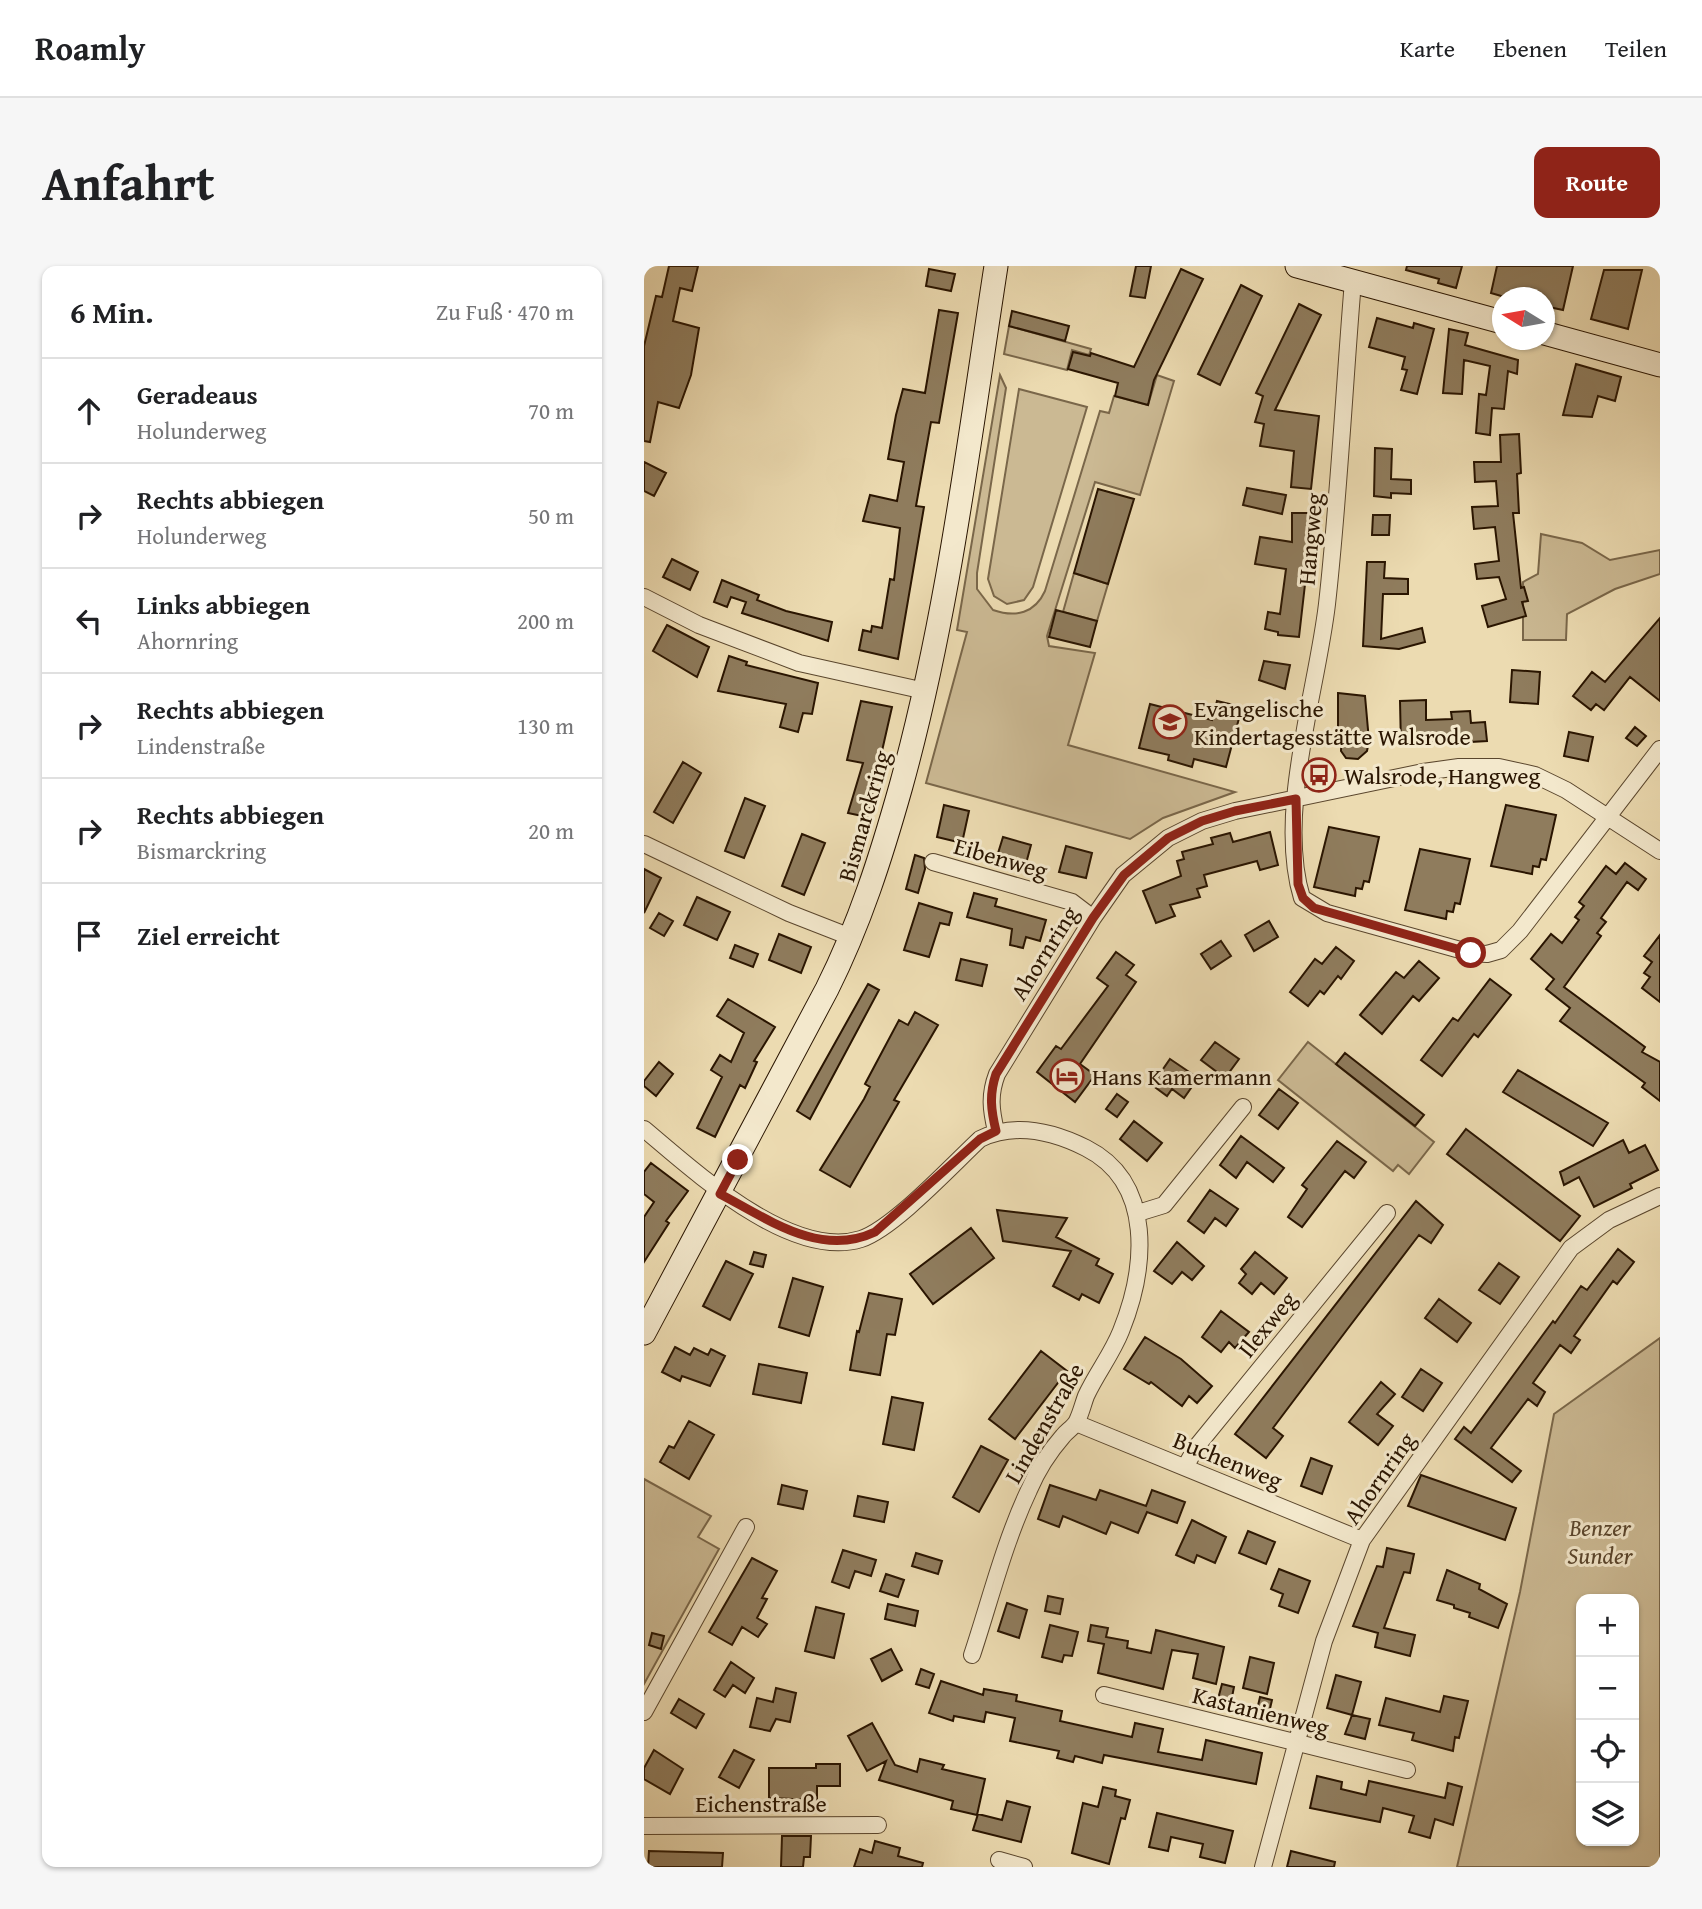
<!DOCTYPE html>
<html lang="de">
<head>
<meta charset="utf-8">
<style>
  body { margin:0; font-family:"Gentium Book Plus",serif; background:#f6f6f6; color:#202124 }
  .controls { position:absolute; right:21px; bottom:21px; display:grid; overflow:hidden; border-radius:14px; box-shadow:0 2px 5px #0004 }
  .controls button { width:63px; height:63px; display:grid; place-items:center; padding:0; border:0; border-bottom:2px solid #e0e0e0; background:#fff; color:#202124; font:35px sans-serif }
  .compass { position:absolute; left:848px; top:21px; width:63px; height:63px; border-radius:50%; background:#fff; box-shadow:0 2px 5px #0004; rotate:281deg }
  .stop { position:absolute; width:21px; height:21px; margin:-16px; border:5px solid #8f2418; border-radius:50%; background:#fff }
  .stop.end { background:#8f2418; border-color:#fff; box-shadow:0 2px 7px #0008 }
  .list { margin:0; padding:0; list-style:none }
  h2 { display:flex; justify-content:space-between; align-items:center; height:91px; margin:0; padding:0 28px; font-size:30px }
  h2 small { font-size:23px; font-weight:400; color:#757577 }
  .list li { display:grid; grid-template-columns:46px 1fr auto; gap:21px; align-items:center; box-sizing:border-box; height:105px; padding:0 28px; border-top:2px solid #e0e0e0 }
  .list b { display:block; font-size:26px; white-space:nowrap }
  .list p { margin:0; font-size:23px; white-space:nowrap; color:#757577 }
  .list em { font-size:23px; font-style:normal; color:#757577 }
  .icon { flex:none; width:38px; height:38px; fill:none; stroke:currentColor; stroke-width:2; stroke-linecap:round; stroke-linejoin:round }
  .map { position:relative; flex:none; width:1016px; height:1601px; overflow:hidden; border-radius:14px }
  header { display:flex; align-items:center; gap:42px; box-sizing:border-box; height:98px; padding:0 35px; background:#fff; border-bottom:2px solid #e0e0e0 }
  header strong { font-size:33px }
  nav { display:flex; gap:38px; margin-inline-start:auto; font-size:24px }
  .intro { display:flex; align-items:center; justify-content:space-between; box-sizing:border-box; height:168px; padding:0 42px }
  h1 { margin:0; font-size:49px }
  .button { padding:18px 32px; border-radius:14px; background:#8f2418; color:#fff; font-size:24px; font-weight:700 }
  main { display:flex; gap:42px; padding:0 42px }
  aside { flex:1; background:#fff; border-radius:14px; box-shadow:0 2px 5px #0004 }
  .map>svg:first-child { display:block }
  .green { fill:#cbb993; stroke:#7a674a; stroke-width:2; fill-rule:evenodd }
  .building { fill:#8f7c5d; stroke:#2a1501; stroke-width:2 }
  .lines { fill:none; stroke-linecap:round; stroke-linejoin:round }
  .street-casing { stroke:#5a462d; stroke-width:18 }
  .secondary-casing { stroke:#2a1501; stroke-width:25 }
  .street { stroke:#f3e8cc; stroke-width:16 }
  .secondary { stroke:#f3e8cc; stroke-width:23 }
  .route { stroke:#8f2418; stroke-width:9 }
  .labels { text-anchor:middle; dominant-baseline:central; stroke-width:6; stroke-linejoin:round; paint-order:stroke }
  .street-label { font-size:24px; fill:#2a1501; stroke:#f3e8cc }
  .poi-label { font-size:24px; fill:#2a1501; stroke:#f3e8cc; text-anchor:start }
  .park-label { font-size:24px; font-style:italic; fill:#5a462d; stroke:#f3e8cc }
</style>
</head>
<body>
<header>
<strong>Roamly</strong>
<nav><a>Karte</a><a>Ebenen</a><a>Teilen</a></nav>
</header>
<div class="intro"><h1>Anfahrt</h1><a class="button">Route</a></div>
<main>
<aside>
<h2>6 Min.<small>Zu Fuß · 470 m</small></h2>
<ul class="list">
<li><svg class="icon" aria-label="ahead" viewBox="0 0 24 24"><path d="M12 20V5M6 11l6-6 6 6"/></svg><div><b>Geradeaus</b><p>Holunderweg</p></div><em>70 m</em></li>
<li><svg class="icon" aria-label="right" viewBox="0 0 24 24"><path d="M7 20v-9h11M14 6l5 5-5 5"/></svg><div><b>Rechts abbiegen</b><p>Holunderweg</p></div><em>50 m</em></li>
<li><svg class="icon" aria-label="left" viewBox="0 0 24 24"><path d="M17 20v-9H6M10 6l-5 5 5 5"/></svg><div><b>Links abbiegen</b><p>Ahornring</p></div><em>200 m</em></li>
<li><svg class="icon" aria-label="right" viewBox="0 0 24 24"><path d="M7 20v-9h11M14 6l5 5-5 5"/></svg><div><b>Rechts abbiegen</b><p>Lindenstraße</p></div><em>130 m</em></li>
<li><svg class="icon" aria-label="right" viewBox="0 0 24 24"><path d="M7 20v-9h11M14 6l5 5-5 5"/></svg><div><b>Rechts abbiegen</b><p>Bismarckring</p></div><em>20 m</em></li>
<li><svg class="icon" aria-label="arrive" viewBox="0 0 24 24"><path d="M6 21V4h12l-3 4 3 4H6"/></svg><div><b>Ziel erreicht</b></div></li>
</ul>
</aside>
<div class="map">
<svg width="1016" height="1601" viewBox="0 0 1016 1601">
  <rect width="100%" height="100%" fill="#ecdbb1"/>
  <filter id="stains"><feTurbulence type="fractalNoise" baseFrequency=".00286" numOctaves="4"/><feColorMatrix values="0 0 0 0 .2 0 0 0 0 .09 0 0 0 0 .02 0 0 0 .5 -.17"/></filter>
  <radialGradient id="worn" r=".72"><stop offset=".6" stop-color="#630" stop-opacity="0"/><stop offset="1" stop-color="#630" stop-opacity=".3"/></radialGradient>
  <path class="green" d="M365 60 447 83 445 89 428 84 423 104 360 88Z
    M356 109 362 122 333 307V323L349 344C372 352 391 347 401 325L456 145 465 147 470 130 504 139 513 109 530 115 496 229 451 216 403 370 405 380 451 387 424 479 591 526 519 552 486 573 282 517 323 366 313 364Z
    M375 123 443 141 389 321 380 334 363 338 350 330 344 313Z
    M897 268 938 277 966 294 1016 284V308L971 323 923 348 922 374H879V316L894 308Z
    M430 307 464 318 453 355 419 346Z
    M664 776 790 876 765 908 754 899 749 905 634 814Z
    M1016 1072V1601H813L876 1326 910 1148ZM937 1333H990V1575H937Z
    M0 1213 67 1250 54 1271 75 1283 0 1418Z"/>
  <path class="building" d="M25 0H54L48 25 36 22 29 55 55 62 47 109 35 142 14 136 6 176 0 175V80L12 30 18 31Z
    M492 0H507L501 32 486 30Z
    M763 0H818L812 22 794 17 795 13 762 4Z
    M853 0H929L919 44 900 40V32H864L847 27Z
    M285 3 311 8 307 25 282 20Z
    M537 3 559 13 510 114 504 139 471 130 474 117 424 103 429 86 446 90 447 87 490 101Z
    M960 4H998L984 63 947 53Z
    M597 19 618 30 576 119 554 108Z
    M655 38 677 49 631 144 675 150 667 223 647 221 650 185 616 180 620 158 611 156 619 130 612 127Z
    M295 44 314 47 295 157 287 156 272 240 280 241 254 393 215 384 219 364 227 366 228 360 238 362 246 313 250 314 256 262 219 255 226 229 253 235 260 196 244 193 252 149 259 123 281 127Z
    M368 45 425 60 421 75 365 60Z
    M733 52 769 62 770 57 790 63 773 128 757 124 763 104 758 103 761 91 725 81Z
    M805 63 824 67 821 79 874 94 873 108 864 105 860 143 848 142 846 169 832 167 835 128 842 129 846 100 820 94 818 128 799 127Z
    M932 98 977 111 971 135 954 130 948 151 919 149Z
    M875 168 877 207 873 208 875 247H869L877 322 880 321 884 335 878 336 882 350 844 361 838 340 862 333 855 311 833 313 831 298 855 295 851 261 830 263 828 241 854 240 852 215 831 216 830 196H857L856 169Z
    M731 182 748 183 747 213 767 214V228L747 227V232L730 230Z
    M0 196 22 207 10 230 0 225Z
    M603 222 642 229 638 248 599 239Z
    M454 223 490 233 464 318 430 307Z
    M648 247H665L664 292 655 371 634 369V366L621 363 624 346 636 348 642 303 611 298 616 271 648 276Z
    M729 249H746L745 269H728Z
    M28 293 54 306 46 324 19 311Z
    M723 296H741L740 312 764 313V328H739L737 373 778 362 781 376 755 383 719 380Z
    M78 314 115 329 113 334 142 345 188 356 184 375 98 347 102 336 87 331 83 341 70 336Z
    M412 344 453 355 446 381 405 371Z
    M1016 352V435L986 411 960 444 952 438 947 444 929 430 948 406 961 416Z
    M23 359 65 381 53 411 9 385Z
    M85 390 103 396 102 399 174 417 168 448 159 447 154 466 136 461 142 438 74 425Z
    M620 395 646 399 641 423 615 414Z
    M868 404 896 406 894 438 866 436Z
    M694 427 721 430 725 475 723 485 714 493 702 492 697 485 698 463 694 462Z
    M782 434V454L808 453 807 446 826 445 827 457 841 456 843 475 757 480 756 435Z
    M217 435 248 441 223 551 204 547 219 497 203 494Z
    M573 435 598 441 582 501 550 493 548 501 524 494 525 489 495 482 506 438 568 454Z
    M991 461 1002 470 993 480 982 472Z
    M925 466 949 471 944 495 920 490Z
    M39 496 57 507 29 557 10 546Z
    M101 532 121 540 100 592 81 585Z
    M300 539 325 545 318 577 293 571Z
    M862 539 912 549 902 594 897 593 895 601 889 600 888 608 847 600Z
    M685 561 735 571 725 616 720 615 718 623 712 622 711 630 670 621Z
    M626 566 634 599 616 604 613 595 560 609 563 620 553 623 556 631 526 639 531 650 512 657 499 625 537 610 533 595 540 593 538 586 569 578 567 572 586 567 589 576Z
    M158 568 181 577 160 629 138 620Z
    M359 571 387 579 380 605 351 597Z
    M422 580 448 587 442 612 415 606Z
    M776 583 826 593 816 638 811 637 809 646 803 645 802 653 761 644Z
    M271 589 280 592 281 603 274 627 262 623Z
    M981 597 1002 613 994 624 983 616 957 652 962 656 953 667 957 670 920 721 1001 781 998 786 1016 796V835L998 821 1001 817 916 755 926 742 902 723 910 713 887 693 907 668 918 677 935 654 931 651 940 640 935 636 962 600 972 608Z
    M0 603 17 612 0 647Z
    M330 627 353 633 351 640 402 654 396 675 382 671 379 682 366 679 368 663 323 651Z
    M53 631 86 646 73 674 40 659Z
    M275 637 308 647 305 659 296 657 285 691 260 684Z
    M15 647 29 655 20 670 6 662Z
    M625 655 634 671 610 685 601 669Z
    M135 668 167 681 157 707 125 694Z
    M1016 669V736L998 722 1006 711 1000 707 1008 696 1000 690Z
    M577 675 587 690 567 703 557 688Z
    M91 679 114 688 109 701 86 692Z
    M692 681 710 695 697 713 694 710 680 728 676 725 664 740 646 726 671 693 678 698Z
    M472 686 490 699 482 709 492 716 436 798 451 809 431 836 393 806 412 780 417 783 464 720 453 712Z
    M317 693 343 699 338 720 312 714Z
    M775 695 795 712 775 735 769 730 738 768 716 749 752 706 760 712Z
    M846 713 867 729 834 771 830 768 798 810 777 794 809 752 814 755Z
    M224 718 235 724 166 853 153 845Z
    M84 733 131 761 110 795 113 796 101 822 96 819 71 871 53 862 78 811 67 804 76 789 87 796 100 767 73 750Z
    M271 746 294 759 250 834 255 836 206 921 176 904 220 833 226 821 221 818 255 754 264 759Z
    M571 776 595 793 581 812 557 794Z
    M701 787 780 849 771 860 692 798Z
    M526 793 554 812 540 832 528 823 523 830 508 819Z
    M15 796 29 808 12 830 0 820V815Z
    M874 804 964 857 949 880 859 826Z
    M635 823 654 837 634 863 615 849Z
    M473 828 484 836 473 851 462 843Z
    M490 855 518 877 503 895 476 873Z
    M822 863 936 950 916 975 803 888Z
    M597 870 640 902 629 916 603 896 592 912 576 899Z
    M979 874 985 887 1001 879 1014 904 986 918 988 922 950 941 935 911 920 919 916 906Z
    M693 875 722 896 710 912 701 905 658 961 644 951 663 923 658 919Z
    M7 897 44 925 22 955 25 957 0 996V951L10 936 0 928V906Z
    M566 924 594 943 582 960 571 952 560 967 544 955Z
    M772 935 799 959 787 977 775 969 702 1065 629 1162 639 1170 622 1192 591 1168Z
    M353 944 423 952 412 971 455 993 452 999 469 1008 455 1037 438 1028 435 1034 409 1020 427 985 359 975Z
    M327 962 350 992 289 1038 266 1008Z
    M533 976 560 1000 548 1014 538 1006 528 1018 510 1005Z
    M974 983 990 996 973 1018 969 1015 930 1070 936 1074 927 1087 916 1079 889 1117 901 1126 893 1140 884 1133 847 1182 877 1205 868 1216 811 1173 820 1161 827 1167 909 1055 911 1057 937 1020 943 1024Z
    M110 986 122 989 119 1001 106 998Z
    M611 986 643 1012 630 1028 617 1017 608 1028 595 1017 602 1008 597 1003Z
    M82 995 109 1008 86 1054 59 1040Z
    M855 997 875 1011 856 1038 835 1024Z
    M149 1012 179 1021 165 1070 135 1061Z
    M225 1027 258 1033 251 1069 243 1068 236 1109 206 1104 213 1065 215 1066Z
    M795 1033 827 1057 813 1076 781 1052Z
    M577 1045 605 1066 591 1082 585 1076 577 1086 558 1071Z
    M501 1071 537 1093 568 1120 553 1137 545 1130 538 1140 507 1116 505 1118 480 1103Z
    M31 1081 46 1089 50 1082 64 1089 67 1083 81 1090 66 1120 38 1110 36 1115 18 1106Z
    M397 1085 423 1105 371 1173 345 1153Z
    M115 1098 163 1107 157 1137 109 1128Z
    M777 1103 798 1117 779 1145 758 1131Z
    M737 1116 751 1128 733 1148 749 1160 734 1179 705 1156Z
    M248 1131 279 1137 270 1184 239 1178Z
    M45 1155 70 1169 45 1213 16 1196 25 1180 30 1182Z
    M337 1180 364 1194 335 1246 309 1231Z
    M667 1192 688 1200 678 1228 657 1220Z
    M777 1209 872 1242 861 1274 764 1240Z
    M138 1219 163 1225 159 1243 134 1238Z
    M406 1219 452 1234 456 1224 502 1240 508 1224 541 1236 533 1257 503 1246 494 1267 467 1256 462 1268 419 1250 415 1261 394 1253Z
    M214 1230 244 1236 240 1256 210 1250Z
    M548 1254 582 1271 571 1297 553 1289 550 1297 532 1289Z
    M604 1265 631 1276 622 1298 595 1287Z
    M743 1282 770 1288 766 1307 760 1306 740 1362 771 1369 766 1390 731 1381 734 1367 709 1360 733 1300 739 1301Z
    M199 1284 232 1294 227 1310 211 1305 205 1322 188 1316Z
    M272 1287 298 1295 294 1308 268 1300Z
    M108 1292 133 1305 118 1332 123 1333 113 1352 123 1358 114 1371 98 1361 88 1379 65 1366Z
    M635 1303 666 1315 654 1347 635 1340 639 1328 627 1323Z
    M803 1304 836 1318 835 1323 863 1338 854 1362 825 1351 826 1347 810 1342V1339L793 1334Z
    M242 1308 260 1314 254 1331 236 1325Z
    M404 1330 419 1333 416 1348 401 1345Z
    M363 1337 383 1344 375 1372 354 1365Z
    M244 1338 274 1345 271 1360 241 1353Z
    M172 1341 200 1348 190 1392 161 1385Z
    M406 1359 434 1366 428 1390 420 1389 418 1396 398 1391Z
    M447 1359 464 1362 462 1371 484 1375 483 1382 507 1387 512 1364 580 1381 572 1418 549 1412 554 1388 528 1384 519 1423 454 1407 460 1378 444 1375Z
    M8 1367 20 1370 17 1383 5 1379Z
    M247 1383 258 1404 238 1415 227 1393Z
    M606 1391 630 1397 623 1428 599 1422Z
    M87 1396 110 1412 101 1427 89 1419 81 1431 70 1424Z
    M277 1403 290 1408 285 1422 272 1418Z
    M692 1409 717 1416 708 1449 726 1453 721 1473 701 1468 708 1449 683 1442Z
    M297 1415 339 1429 340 1423 373 1429 372 1435 418 1445 416 1455 488 1471 491 1457 519 1463 514 1486 558 1494 562 1474 618 1487 612 1518 460 1489 458 1497 431 1490 429 1496 413 1492 415 1485 366 1475 371 1452 342 1446 340 1456 310 1450 309 1455 285 1447Z
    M578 1418 590 1421 587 1436 574 1433Z
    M132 1422 152 1427 146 1456 132 1453 126 1465 106 1461 113 1432 129 1436Z
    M800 1430 824 1435 815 1472 811 1471 809 1485 768 1474 770 1467 735 1459 742 1432 796 1446Z
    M616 1431 628 1434 625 1447 613 1444Z
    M35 1433 60 1448 52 1462 27 1447Z
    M228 1457 251 1499 273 1506 276 1493 300 1499 298 1503 341 1513 333 1549 307 1543 309 1535 235 1514 242 1495 223 1505 204 1470Z
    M10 1484 39 1503 26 1528 0 1513V1502Z
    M90 1484 110 1494 95 1522 75 1511Z
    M172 1498H196V1520H173V1534L125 1532V1502H172Z
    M673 1510 698 1516 697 1523 722 1529 725 1515 801 1532 804 1517 818 1521 809 1559 791 1553 786 1572 765 1566 770 1550 739 1542 736 1556 666 1542Z
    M459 1521 472 1524 471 1530 486 1534 481 1553 477 1552 465 1598 428 1587 439 1537 454 1541Z
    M363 1535 386 1541 377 1576 329 1564 334 1548 358 1554Z
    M513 1547 589 1565 581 1597 556 1591 559 1578 527 1571 524 1585 505 1581Z
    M138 1570H167L166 1591H160L159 1601H137Z
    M231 1575 256 1582 254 1590 279 1597 278 1601H210L216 1583 228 1587Z
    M5 1585 79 1587 78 1601H4Z
    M647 1585 691 1596 690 1601H643Z"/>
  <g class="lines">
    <defs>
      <path id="street" d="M709 15C700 123 695 231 683 338 673 425 632 547 658 632L683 647 827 687 843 688 857 684 876 665 1016 483
        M0 331 55 359 155 397 281 425
        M0 578 145 647 209 672
        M289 596 428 636 449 652
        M0 863C49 904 147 995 217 973 250 962 308 899 336 873 371 856 408 865 442 882 511 917 502 1003 477 1065 468 1088 452 1108 442 1130 439 1138 437 1147 433 1155 430 1161 423 1165 419 1170 405 1186 393 1205 385 1224 360 1277 346 1335 328 1389
        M352 865C347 844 345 829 353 808L449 652 479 609 524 572 558 555 591 545 779 506 815 501H855L891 509 922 524 1016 585
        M494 947 520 939 599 841
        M432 1157 718 1274
        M541 1201 553 1180 743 947
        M460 1429 763 1504
        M0 1446 102 1261
        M0 1560 234 1559
        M355 1594 380 1601
        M619 1601 680 1375 718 1274 927 982 965 954 1016 930"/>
      <path id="secondary" d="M653 0 858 56
        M900 67 1016 99
        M0 1067 183 723C216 657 237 591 257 520 304 350 325 174 352 0"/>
    </defs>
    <use href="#street" class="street-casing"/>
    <use href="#secondary" class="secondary-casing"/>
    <use href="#street" class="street"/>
    <use href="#secondary" class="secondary"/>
  </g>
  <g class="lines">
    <path class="route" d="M94 894 76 928C124 953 176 992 231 966L336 873 352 865C347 844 345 829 352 808L449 652 480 609 524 572 558 555 591 545 652 533 654 618 659 632 670 642 827 687"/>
  </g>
  <defs>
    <symbol id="school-ring" viewBox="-11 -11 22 22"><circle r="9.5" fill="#f3e8cc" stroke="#8f2418" stroke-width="1.5"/><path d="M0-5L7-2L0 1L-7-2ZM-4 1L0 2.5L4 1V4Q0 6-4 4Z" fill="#8f2418"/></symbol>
    <symbol id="bus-ring" viewBox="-11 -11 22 22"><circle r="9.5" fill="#f3e8cc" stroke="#8f2418" stroke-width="1.5"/><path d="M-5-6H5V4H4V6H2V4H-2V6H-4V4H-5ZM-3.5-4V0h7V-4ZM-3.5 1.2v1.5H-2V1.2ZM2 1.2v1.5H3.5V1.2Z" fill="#8f2418"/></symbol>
    <symbol id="hotel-ring" viewBox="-11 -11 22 22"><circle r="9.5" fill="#f3e8cc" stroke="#8f2418" stroke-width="1.5"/><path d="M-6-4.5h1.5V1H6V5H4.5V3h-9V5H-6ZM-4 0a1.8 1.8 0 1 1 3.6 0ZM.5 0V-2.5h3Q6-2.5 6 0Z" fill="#8f2418"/></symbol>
  </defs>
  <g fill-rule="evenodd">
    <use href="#school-ring" x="507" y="437" width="38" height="38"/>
    <use href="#bus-ring" x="656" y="490" width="38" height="38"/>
    <use href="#hotel-ring" x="404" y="791" width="38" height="38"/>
  </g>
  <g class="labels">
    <g class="street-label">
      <text transform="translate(666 273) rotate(-85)">Hangweg</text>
      <text transform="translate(220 550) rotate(-74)">Bismarckring</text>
      <text transform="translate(357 592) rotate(16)">Eibenweg</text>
      <text transform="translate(400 687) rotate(-58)">Ahornring</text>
      <text transform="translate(623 1058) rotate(-51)">Ilexweg</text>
      <text transform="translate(400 1157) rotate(-60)">Lindenstraße</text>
      <text transform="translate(584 1194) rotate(22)">Buchenweg</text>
      <text transform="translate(735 1212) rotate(-55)">Ahornring</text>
      <text transform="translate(617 1445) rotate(14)">Kastanienweg</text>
      <text x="117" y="1537">Eichenstraße</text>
    </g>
    <g class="poi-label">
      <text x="550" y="442">Evangelische<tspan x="550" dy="28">Kindertagesstätte Walsrode</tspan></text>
      <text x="700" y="509">Walsrode, Hangweg</text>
      <text x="448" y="810">Hans Kamermann</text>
    </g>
    <g class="park-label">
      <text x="956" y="1261">Benzer<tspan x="956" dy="28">Sunder</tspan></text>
    </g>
  </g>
  <rect width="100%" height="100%" filter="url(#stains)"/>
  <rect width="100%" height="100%" fill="url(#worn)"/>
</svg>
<div class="controls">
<button>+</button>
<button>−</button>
<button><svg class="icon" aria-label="locate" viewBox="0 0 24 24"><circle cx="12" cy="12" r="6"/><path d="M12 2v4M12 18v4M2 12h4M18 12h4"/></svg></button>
<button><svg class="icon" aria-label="layers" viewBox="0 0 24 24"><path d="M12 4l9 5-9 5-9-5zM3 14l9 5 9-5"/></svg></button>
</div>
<svg class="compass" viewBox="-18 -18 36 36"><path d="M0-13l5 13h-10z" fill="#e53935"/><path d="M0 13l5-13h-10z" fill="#757577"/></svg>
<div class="stop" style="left:827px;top:687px"></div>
<div class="stop end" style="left:94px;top:894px"></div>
</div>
</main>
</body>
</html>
